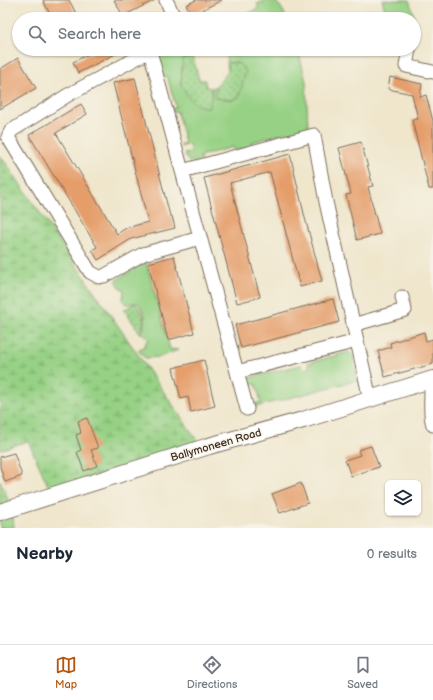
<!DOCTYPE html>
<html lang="en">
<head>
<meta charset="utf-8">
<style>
  body { margin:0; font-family:"Balsamiq Sans",sans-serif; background:#f6f6f7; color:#1f2937 }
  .controls { position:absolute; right:12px; bottom:12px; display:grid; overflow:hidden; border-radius:6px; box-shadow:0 1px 3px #0004 }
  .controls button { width:36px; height:36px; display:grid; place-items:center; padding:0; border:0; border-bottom:1px solid #e0e1e3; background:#fff; color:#1f2937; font:20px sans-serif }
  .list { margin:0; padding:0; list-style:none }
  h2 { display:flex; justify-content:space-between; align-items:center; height:52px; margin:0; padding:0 16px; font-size:17px }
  h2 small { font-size:13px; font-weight:400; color:#747a83 }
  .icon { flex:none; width:22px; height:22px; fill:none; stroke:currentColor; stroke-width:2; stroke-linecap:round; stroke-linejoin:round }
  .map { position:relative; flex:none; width:433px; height:528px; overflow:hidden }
  .search { position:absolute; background:#fff; box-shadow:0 1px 3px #0004; left:12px; right:12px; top:12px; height:44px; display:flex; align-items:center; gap:10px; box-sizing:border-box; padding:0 14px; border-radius:22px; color:#747a83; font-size:15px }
  .sheet { height:116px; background:#fff }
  nav { display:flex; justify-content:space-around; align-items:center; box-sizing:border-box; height:56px; border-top:1px solid #e0e1e3; background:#fff; font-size:11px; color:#747a83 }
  nav a { display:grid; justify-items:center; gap:2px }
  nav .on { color:#b45309 }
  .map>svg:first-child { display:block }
  .green { fill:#97d185; stroke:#697e52 }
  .wetland { fill:url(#wetland-marsh); stroke:#697e52 }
  .park { fill:url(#park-dots); stroke:#697e52 }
  .building { fill:#e59e6a }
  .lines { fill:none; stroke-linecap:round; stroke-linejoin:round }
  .minor-casing { stroke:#7a6c5b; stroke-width:15 }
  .tertiary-casing { stroke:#7a6c5b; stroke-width:18 }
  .minor { stroke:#fff; stroke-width:13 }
  .tertiary { stroke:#fff; stroke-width:16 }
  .labels { text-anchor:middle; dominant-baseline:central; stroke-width:3; stroke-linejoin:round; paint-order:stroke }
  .street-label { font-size:11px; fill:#3b2a1e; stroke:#f7f3e8 }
</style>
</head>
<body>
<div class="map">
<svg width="433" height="528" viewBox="0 0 433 528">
  <defs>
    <pattern id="wetland-marsh" width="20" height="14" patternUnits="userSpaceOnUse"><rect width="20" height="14" fill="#97d185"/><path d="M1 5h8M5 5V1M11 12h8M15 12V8" fill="none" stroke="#7caa6c"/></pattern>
    <pattern id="park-dots" width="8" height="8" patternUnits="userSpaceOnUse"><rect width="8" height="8" fill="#97d185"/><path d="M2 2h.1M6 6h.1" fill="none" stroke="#7caa6c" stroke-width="1.8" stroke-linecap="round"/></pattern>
  </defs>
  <rect width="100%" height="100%" fill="#f7f3e8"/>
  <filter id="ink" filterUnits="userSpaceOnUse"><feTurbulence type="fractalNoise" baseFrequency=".025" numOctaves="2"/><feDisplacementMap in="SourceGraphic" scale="8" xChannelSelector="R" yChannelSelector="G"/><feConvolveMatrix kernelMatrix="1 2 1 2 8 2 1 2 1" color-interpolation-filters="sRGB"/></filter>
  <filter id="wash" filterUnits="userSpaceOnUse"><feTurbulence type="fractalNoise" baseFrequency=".012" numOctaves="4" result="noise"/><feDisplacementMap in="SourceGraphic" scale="16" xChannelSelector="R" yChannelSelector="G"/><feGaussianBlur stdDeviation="0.9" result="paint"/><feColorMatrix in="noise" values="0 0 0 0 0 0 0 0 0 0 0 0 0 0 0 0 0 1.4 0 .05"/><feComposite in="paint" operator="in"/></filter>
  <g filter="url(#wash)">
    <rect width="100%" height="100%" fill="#efe6cc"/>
    <path class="green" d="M267 0C279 0 282 9 287 19H237L259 8 257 4Z
      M382 0H409L417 24 414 25V19H388Z
      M165 49H194L193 57 183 58 181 84 195 104 212 96V88L216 86V98L236 62 227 63 226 54 216 49H298L306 82 308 127 302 133 287 137 285 133 252 142V146L235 151 233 147 200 156 201 161 189 162 184 154 191 152 189 144 181 147V144L185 143 177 111 172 112 171 109 176 107 167 76 161 78 157 57Z
      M146 262 170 349 178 350 160 357 145 358 138 350 146 345 145 343 149 339 143 334 145 315 138 303 125 304 123 299 124 290 121 289 116 280Z
      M349 352 353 356 358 380 251 408 250 405 261 402 256 384 249 385 248 380 251 377 301 365 303 369 309 368 308 363Z
      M13 516 14 528H0V520Z"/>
    <path class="wetland" d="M0 155 199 443 50 490 28 441 0 450Z
      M0 480 10 504 0 506Z"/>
    <path class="park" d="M193 57 199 80H205L206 87 212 88V96L209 107C194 109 187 96 181 84L183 58Z
      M227 63H238L246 71 239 97 233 100 215 98 216 86 228 72Z
      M135 303 144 316 141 334 124 310Z"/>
    <g id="blocks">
      <path class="building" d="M43 0H69L79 19H52Z
        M114 0H155L123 16Z
        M196 0H222L192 15 186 5Z
        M99 49H125L78 73 73 62Z
        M18 58 36 88 0 109V69Z
        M390 77 422 84 420 97 426 95 433 121V189H429L412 120 418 119 412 94 388 89Z
        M135 78 170 216H172L175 228 131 239 98 260 92 250 97 247 29 135 81 104 87 114 56 133 117 234 126 228 148 222 113 83Z
        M361 142 373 186 368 187 380 234 357 240 346 195 351 194 339 148Z
        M290 154 305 218 322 281 300 287 270 172 230 183 260 297 237 303 204 178Z
        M174 256 194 333 168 340 148 263Z
        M333 299 339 322 241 348 235 325Z
        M424 332 426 341 433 339V364L385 377 378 351 391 347 390 343Z
        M204 360 215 406 191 412 188 397 181 399 173 368Z
        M87 418 98 448 91 450 97 466 84 471 77 452 81 450 76 435 81 433 78 421Z
        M371 446 379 467 351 476 345 460 360 455 358 450Z
        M14 453 22 476 5 482 0 467V457Z
        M301 483 308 503 280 513 272 494Z"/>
    </g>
  </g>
  <g filter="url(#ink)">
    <use href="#blocks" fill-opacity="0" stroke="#7a6c5b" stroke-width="1"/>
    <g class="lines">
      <defs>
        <path id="minor" d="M166 0 175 19
          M409 49 406 66 433 72
          M182 171 150 51 68 95 11 131 8 137 90 272 99 277 104 276 143 254 200 238
          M353 325 405 310 402 297
          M357 341 237 372 182 171 314 135 326 202 370 399
          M237 372 247 409
          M430 379C433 395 428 410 433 425"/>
        <path id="tertiary" d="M0 512 209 446 303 420 433 379"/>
      </defs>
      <use href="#minor" class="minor-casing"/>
      <use href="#tertiary" class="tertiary-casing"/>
      <use href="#minor" class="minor"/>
      <use href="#tertiary" class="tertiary"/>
    </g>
  </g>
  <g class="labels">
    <g class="street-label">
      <text transform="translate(216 445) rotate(-16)">Ballymoneen Road</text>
    </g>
  </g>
</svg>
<div class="controls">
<button><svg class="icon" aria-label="layers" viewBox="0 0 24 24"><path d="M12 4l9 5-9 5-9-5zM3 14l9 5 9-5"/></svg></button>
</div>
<div class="search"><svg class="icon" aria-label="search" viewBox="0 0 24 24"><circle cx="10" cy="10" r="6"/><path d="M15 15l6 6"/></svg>Search here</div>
</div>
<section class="sheet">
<h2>Nearby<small>0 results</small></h2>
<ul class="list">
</ul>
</section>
<nav>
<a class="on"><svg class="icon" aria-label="map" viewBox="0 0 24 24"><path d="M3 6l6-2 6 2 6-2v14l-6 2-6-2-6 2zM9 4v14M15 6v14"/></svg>Map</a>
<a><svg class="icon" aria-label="directions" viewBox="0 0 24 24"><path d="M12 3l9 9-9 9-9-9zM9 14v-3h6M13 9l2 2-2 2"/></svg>Directions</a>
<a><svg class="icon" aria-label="saved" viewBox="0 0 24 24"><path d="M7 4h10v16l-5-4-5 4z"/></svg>Saved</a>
</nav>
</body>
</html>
